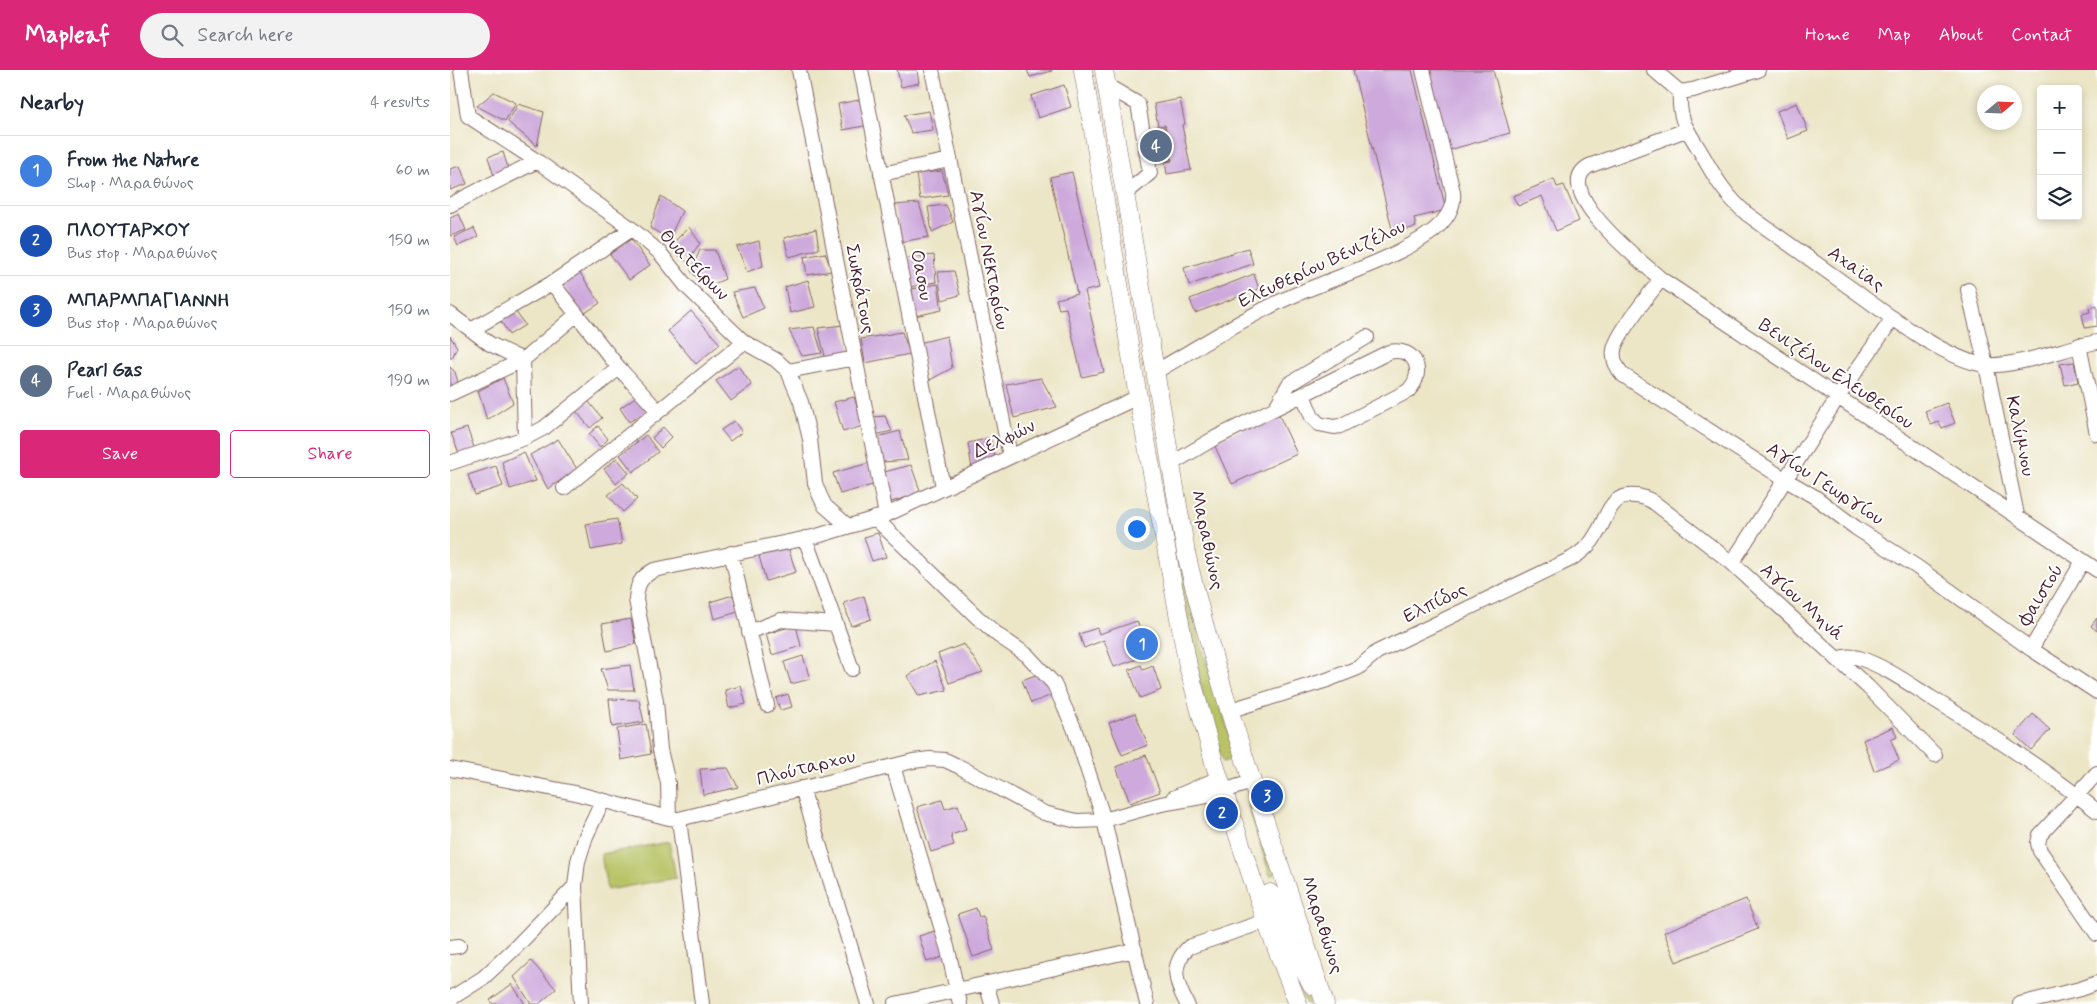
<!DOCTYPE html>
<html lang="en">
<head>
<meta charset="utf-8">
<style>
  body { margin:0; font-family:Mynerve,sans-serif; background:#f2f2f3; color:#1f2937 }
  .controls { position:absolute; right:15px; top:15px; display:grid; overflow:hidden; border-radius:5px; box-shadow:0 2px 8px #0003 }
  .controls button { width:45px; height:45px; display:grid; place-items:center; padding:0; border:0; border-bottom:1px solid #e0e1e3; background:#fff; color:#1f2937; font:25px sans-serif }
  .compass { position:absolute; left:1527px; top:15px; width:45px; height:45px; border-radius:50%; background:#fff; box-shadow:0 2px 8px #0003; rotate:71deg }
  .you { position:absolute; left:686px; top:458px; width:18px; height:18px; margin:-12px; border:4px solid #fff; border-radius:50%; background:#1a73e8; box-shadow:0 0 0 8px #1a73e833 }
  .badge { display:grid; place-items:center; width:32px; height:32px; border-radius:50%; background:#db2777; color:#fff; font-size:16px; font-weight:700 }
  .pin { position:absolute; translate:-50% -50%; border:2px solid #fff; box-shadow:0 1px 5px #0006 }
  .list { margin:0; padding:0; list-style:none }
  h2 { display:flex; justify-content:space-between; align-items:center; height:65px; margin:0; padding:0 20px; font-size:21px }
  h2 small { font-size:16px; font-weight:400; color:#747a83 }
  .list li { display:grid; grid-template-columns:32px 1fr auto; gap:15px; align-items:center; box-sizing:border-box; height:70px; padding:0 20px; border-top:1px solid #e0e1e3 }
  .list b { display:block; font-size:19px; white-space:nowrap }
  .list p { margin:0; font-size:16px; white-space:nowrap; color:#747a83 }
  .list em { font-size:16px; font-style:normal; color:#747a83 }
  .actions { display:flex; gap:10px; padding:15px 20px }
  .actions a { flex:1; padding:11px 0; border:1px solid #db2777; border-radius:5px; text-align:center; font-size:18px; color:#db2777 }
  .actions .main { background:#db2777; color:#fff }
  .icon { flex:none; width:28px; height:28px; fill:none; stroke:currentColor; stroke-width:2; stroke-linecap:round; stroke-linejoin:round }
  .map { position:relative; flex:none; width:1647px; height:934px; overflow:hidden }
  header { display:flex; align-items:center; gap:30px; box-sizing:border-box; height:70px; padding:0 25px; background:#db2777; color:#fff }
  header strong { font-size:24px }
  nav { display:flex; gap:28px; margin-inline-start:auto; font-size:18px }
  .search { width:350px; height:45px; background:#f2f2f3; display:flex; align-items:center; gap:12px; box-sizing:border-box; padding:0 18px; border-radius:28px; color:#747a83; font-size:19px }
  main { display:flex }
  aside { flex:1; background:#fff }
  .map>svg:first-child { display:block }
  .grass { fill:#b7c365; stroke:#807148 }
  .building { fill:#ceaadc }
  .lines { fill:none; stroke-linecap:round; stroke-linejoin:round }
  .minor-casing { stroke:#836562; stroke-width:16 }
  .major-casing { stroke:#836562; stroke-width:19 }
  .minor { stroke:#fff; stroke-width:14 }
  .major { stroke:#fff; stroke-width:18 }
  .labels { text-anchor:middle; dominant-baseline:central; stroke-width:4; stroke-linejoin:round; paint-order:stroke }
  .street-label { font-size:19px; fill:#4a1f2b; stroke:#fff }
</style>
</head>
<body>
<header>
<strong>Mapleaf</strong>
<div class="search"><svg class="icon" aria-label="search" viewBox="0 0 24 24"><circle cx="10" cy="10" r="6"/><path d="M15 15l6 6"/></svg>Search here</div>
<nav><a>Home</a><a>Map</a><a>About</a><a>Contact</a></nav>
</header>
<main>
<aside>
<h2>Nearby<small>4 results</small></h2>
<ul class="list">
<li><span class="badge" style="background:#3f7fe0">1</span><div><b>From the Nature</b><p>Shop · Μαραθώνος</p></div><em>60 m</em></li>
<li><span class="badge" style="background:#1a4fb4">2</span><div><b>ΠΛΟΥΤΑΡΧΟΥ</b><p>Bus stop · Μαραθώνος</p></div><em>150 m</em></li>
<li><span class="badge" style="background:#1a4fb4">3</span><div><b>ΜΠΑΡΜΠΑΓΙΑΝΝΗ</b><p>Bus stop · Μαραθώνος</p></div><em>150 m</em></li>
<li><span class="badge" style="background:#5c6f8a">4</span><div><b>Pearl Gas</b><p>Fuel · Μαραθώνος</p></div><em>190 m</em></li>
</ul>
<div class="actions"><a class="main">Save</a><a>Share</a></div>
</aside>
<div class="map">
<svg width="1647" height="934" viewBox="0 0 1647 934">
  <rect width="100%" height="100%" fill="#fff"/>
  <filter id="ink" filterUnits="userSpaceOnUse"><feTurbulence type="fractalNoise" baseFrequency=".02" numOctaves="2"/><feDisplacementMap in="SourceGraphic" scale="10" xChannelSelector="R" yChannelSelector="G"/><feConvolveMatrix kernelMatrix="1 2 1 2 8 2 1 2 1" color-interpolation-filters="sRGB"/></filter>
  <filter id="wash" filterUnits="userSpaceOnUse"><feTurbulence type="fractalNoise" baseFrequency=".0096" numOctaves="4" result="noise"/><feDisplacementMap in="SourceGraphic" scale="20" xChannelSelector="R" yChannelSelector="G"/><feGaussianBlur stdDeviation="1.12" result="paint"/><feColorMatrix in="noise" values="0 0 0 0 0 0 0 0 0 0 0 0 0 0 0 0 0 1.4 0 .05"/><feComposite in="paint" operator="in"/></filter>
  <g filter="url(#wash)">
    <rect width="100%" height="100%" fill="#ece6c7"/>
    <path class="grass" d="M725 482H728L746 558 782 673 784 688 773 692 751 617Z
      M803 733 826 804 820 805 798 735Z
      M219 772 226 808 157 820 151 784Z
      M834 869 863 934H856L830 871Z"/>
    <g id="blocks">
      <path class="building" d="M447 0H467L469 13 451 17Z
        M577 0H602V1L580 7Z
        M903 0H962L996 140 964 148 966 157 943 163Z
        M977 0H1043L1060 63 999 80Z
        M614 15 621 37 588 48 581 26Z
        M44 22 66 33 55 51 27 36Z
        M414 29 419 55 393 60 388 34Z
        M730 29 735 54 732 55 741 100 717 104 715 92 722 91 715 55 708 56 704 34Z
        M1347 33 1358 61 1338 69 1327 41Z
        M68 34 94 42 87 76 58 52Z
        M479 41 483 60 461 63 454 45Z
        M714 57 721 90 698 95 691 62Z
        M53 82 59 101 44 106 38 87Z
        M10 96 17 114 0 120V99Z
        M492 101 498 125 470 129 466 104Z
        M622 102 649 218 635 221 654 302 632 307 616 238 609 239 606 229 627 224 600 107Z
        M1104 109 1107 117 1114 115 1129 151 1106 161 1092 126 1068 136 1063 126Z
        M211 126 232 141 219 169 200 158Z
        M469 133 479 167 450 172 444 135Z
        M496 135 503 152 482 162 478 137Z
        M9 144 16 160 0 166V148Z
        M239 157 250 173 237 192 219 177Z
        M24 158 28 167 8 176 4 167Z
        M366 159 369 179 339 187 334 168Z
        M181 169 200 195 179 210 160 184Z
        M309 171 313 196 297 202 287 177Z
        M798 178 803 194 739 215 734 198Z
        M250 180H265L275 209 264 214H256L246 207 241 201Z
        M375 183 382 201 357 205 354 187Z
        M484 185 486 212 459 217 452 189Z
        M504 201 510 225 492 230 488 202Z
        M130 203 150 233 132 245 112 214Z
        M804 204 809 219 745 243 740 229Z
        M358 210 365 237 340 243 335 217Z
        M488 214 492 240 465 246 462 219Z
        M305 218 314 238 293 247 282 222Z
        M1647 236V256L1635 258 1632 244 1640 242 1639 238Z
        M241 241 270 274 246 294 218 261Z
        M66 242 75 255 59 265 51 251Z
        M393 255 400 283 376 290 368 258Z
        M364 257 372 283 352 286 339 260Z
        M452 262 460 284 415 293 411 269Z
        M0 266 7 277 2 288H0Z
        M497 266 502 298 478 311 469 273Z
        M1624 292 1628 312 1615 315 1610 294Z
        M288 296 302 315 281 331 266 311Z
        M0 297 5 302 9 315 0 318Z
        M53 308 63 333 37 350 28 321Z
        M591 308 607 337 564 348 556 314Z
        M187 326 199 340 179 352 170 338Z
        M404 327 413 356 393 362 384 332Z
        M138 331 152 348 140 358 126 341Z
        M1497 333 1505 353 1492 358 1489 352 1481 355 1475 341Z
        M828 343 847 384 782 414 763 372Z
        M435 346 442 361 424 365 422 347Z
        M284 351 292 362 280 371 271 360Z
        M148 356 158 369 150 377 139 364Z
        M213 357 222 367 211 378 202 368Z
        M17 358 25 380 10 386 1 363Z
        M450 361 458 390 433 392 427 367Z
        M196 365 208 382 183 402 170 385Z
        M540 368 545 387 522 399 518 373Z
        M108 369 127 399 98 419 80 385Z
        M74 382 86 411 60 419 52 392Z
        M167 388 179 403 166 414 154 399Z
        M419 393 426 414 390 424 383 403Z
        M461 395 471 423 441 432 434 402Z
        M46 396 53 416 25 425 18 405Z
        M173 413 187 429 173 442 158 425Z
        M167 449 172 474 141 480 136 454Z
        M428 463 436 487 422 491 414 467Z
        M338 477 346 502 316 511 309 486Z
        M283 525 288 542 264 549 260 532Z
        M414 526 421 549 401 556 394 533Z
        M1647 548V561L1641 556Z
        M181 549 186 574 157 581 152 554Z
        M687 551 699 585 664 597 654 570 634 578 629 564 647 558 649 564Z
        M346 555 351 576 322 585 316 564Z
        M514 574 533 602 499 613 488 584Z
        M353 586 360 609 341 614 334 592Z
        M485 591 497 620 469 626 457 606Z
        M180 595 184 620H158L151 599Z
        M691 595 693 600 703 596 711 620 690 628 679 600Z
        M594 602 602 625 581 633 572 610Z
        M291 616 296 634 279 638 275 620Z
        M338 624 342 637 330 640 326 628Z
        M159 629 189 630 194 652 162 657Z
        M685 643 698 675 672 685 659 653Z
        M1583 644 1600 660 1581 680 1565 665Z
        M196 654 201 684 171 690 167 659Z
        M1443 657 1447 667 1441 670 1449 690 1424 701 1413 670Z
        M696 685 710 722 680 733 666 697Z
        M278 698 288 717 253 725 250 699Z
        M492 730 495 739 508 735 516 760 501 765 504 775 481 782 467 737Z
        M1296 829 1308 859 1226 892 1214 862Z
        M526 838 529 847 533 846 544 880 523 887 508 844Z
        M488 860 496 886 477 892 469 866Z
        M81 891 106 919 89 934H81L64 907Z
        M62 914 75 934H43L40 930Z"/>
    </g>
  </g>
  <g filter="url(#ink)">
    <use href="#blocks" fill-opacity="0" stroke="#836562" stroke-width="1"/>
    <g class="lines">
      <defs>
        <path id="minor" d="M11 0 18 46 87 91 182 159 210 183 237 217 294 272 326 290 338 301 351 332 360 369 365 413 370 426 375 436 398 456
          M349 0 436 445
          M411 0 493 417
          M482 0 560 386
          M1204 0 1230 22C1228 53 1239 61 1253 86 1265 108 1277 127 1297 144 1332 169 1367 194 1402 219 1434 242 1497 291 1536 295 1567 297 1615 278 1647 272
          M656 15 688 34 700 103 675 124
          M1230 22 1243 20 1308 0
          M1236 60 1139 96C1098 119 1194 194 1211 209L1647 500
          M431 104 500 90
          M0 135 87 91
          M1211 209C1199 225 1167 263 1164 280 1162 290 1167 298 1173 305L1336 410 1365 427 1406 458 1467 497 1581 579 1647 622
          M102 213 169 298 208 341
          M1518 220 1536 295 1567 445
          M0 244 40 274 73 290 126 245
          M21 260 102 213 182 159
          M1629 275 1647 364
          M338 301 405 288
          M705 302C747 278 788 251 831 231 880 208 941 192 983 161 995 151 1005 138 1003 122L973 0
          M0 324 73 290 75 368
          M826 337 839 314 917 267
          M0 393 75 368 94 358 169 298
          M721 394 763 369 939 282C966 276 976 303 958 321L890 356 884 357 869 354 862 347 853 325
          M114 418 294 272
          M425 448 527 547 549 566 577 585 604 614 624 658 654 750 697 934
          M355 468 402 599
          M281 483 317 635
          M1282 493 1388 327 1443 248
          M299 562 331 550 386 554
          M1581 579 1633 491
          M1387 589C1394 586 1402 586 1409 588 1434 596 1458 613 1480 627 1537 662 1594 699 1647 741
          M781 640 877 610 908 598 927 582 1121 489C1131 483 1140 476 1146 465 1152 456 1155 446 1161 437 1171 421 1193 424 1206 434L1282 493 1307 516 1418 617 1485 685
          M443 696 498 880 510 934
          M0 699 125 723 219 748 229 749 463 691 480 689 495 690 510 697 594 743 627 751 654 750 711 734 757 726 802 712
          M1647 703 1590 765 1588 773 1590 781 1647 864
          M352 718 418 934
          M723 728 769 708
          M219 748 218 713 210 680 206 631 186 530C187 514 190 508 204 500L367 466 436 445 688 327
          M229 749 252 934
          M125 816 131 934
          M0 877 9 876
          M536 913 542 934
          M0 929 33 908 65 878 125 816 128 791 136 766 152 732
          M445 934 685 880
          M737 934C725 912 720 895 739 877L816 851
          M1570 934 1630 919 1647 913"/>
        <path id="major" d="M633 0 688 327 738 596 764 692 816 851 848 934
          M654 0 736 483C772 636 828 784 875 934
          M820 823 844 882 862 915"/>
      </defs>
      <use href="#minor" class="minor-casing"/>
      <use href="#major" class="major-casing"/>
      <use href="#minor" class="minor"/>
      <use href="#major" class="major"/>
    </g>
  </g>
  <g class="labels">
    <g class="street-label">
      <text transform="translate(539 190) rotate(79)">Αγίου Νεκταρίου</text>
      <text transform="translate(872 194) rotate(-25)">Ελευθερίου Βενιζέλου</text>
      <text transform="translate(244 195) rotate(46)">Θυατείρων</text>
      <text transform="translate(1406 199) rotate(35)">Αχαϊας</text>
      <text transform="translate(471 205) rotate(79)">Οασου</text>
      <text transform="translate(410 219) rotate(79)">Σωκράτους</text>
      <text transform="translate(1386 304) rotate(34)">Βενιζέλου Ελευθερίου</text>
      <text transform="translate(1570 366) rotate(78)">Καλύμνου</text>
      <text transform="translate(554 369) rotate(-25)">Δελφών</text>
      <text transform="translate(1375 414) rotate(33)">Αγίου Γεωργίου</text>
      <text transform="translate(757 470) rotate(78)">Μαραθώνος</text>
      <text transform="translate(1591 525) rotate(-59)">Φαιστού</text>
      <text transform="translate(1352 532) rotate(42)">Αγίου Μηνά</text>
      <text transform="translate(985 533) rotate(-26)">Ελπίδος</text>
      <text transform="translate(356 698) rotate(-14)">Πλούταρχου</text>
      <text transform="translate(872 855) rotate(72)">Μαραθώνος</text>
    </g>
  </g>
</svg>
<div class="controls">
<button>+</button>
<button>−</button>
<button><svg class="icon" aria-label="layers" viewBox="0 0 24 24"><path d="M12 4l9 5-9 5-9-5zM3 14l9 5 9-5"/></svg></button>
</div>
<svg class="compass" viewBox="-18 -18 36 36"><path d="M0-13l5 13h-10z" fill="#e53935"/><path d="M0 13l5-13h-10z" fill="#747a83"/></svg>
<div class="you"></div>
<div class="pin badge" style="left:692px;top:574px;background:#3f7fe0">1</div>
<div class="pin badge" style="left:772px;top:743px;background:#1a4fb4">2</div>
<div class="pin badge" style="left:817px;top:726px;background:#1a4fb4">3</div>
<div class="pin badge" style="left:706px;top:76px;background:#5c6f8a">4</div>
</div>
</main>
</body>
</html>
